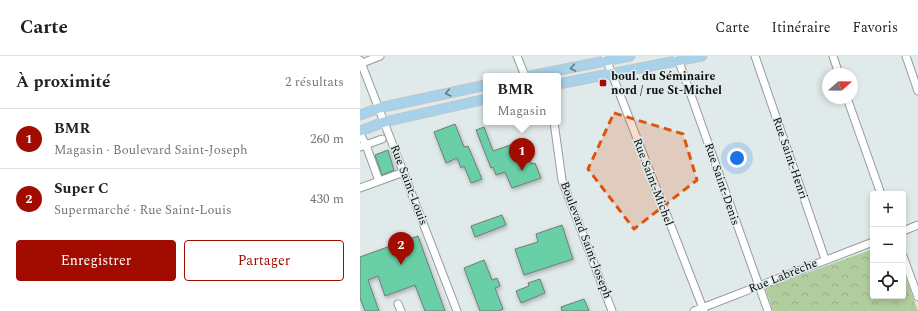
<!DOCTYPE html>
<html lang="fr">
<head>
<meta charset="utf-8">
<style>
  body { margin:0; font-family:Spectral,serif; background:#f6f6f6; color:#222 }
  .controls { position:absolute; right:12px; bottom:12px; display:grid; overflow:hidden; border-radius:4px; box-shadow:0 2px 6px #0003 }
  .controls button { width:36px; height:36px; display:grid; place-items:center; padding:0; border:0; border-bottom:1px solid #e0e0e0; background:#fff; color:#222; font:20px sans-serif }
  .compass { position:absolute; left:462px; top:12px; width:36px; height:36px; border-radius:50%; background:#fff; box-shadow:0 2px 6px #0003; rotate:70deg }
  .you { position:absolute; left:377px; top:102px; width:14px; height:14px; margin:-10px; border:3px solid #fff; border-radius:50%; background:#1a73e8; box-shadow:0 0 0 6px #1a73e833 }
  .badge { display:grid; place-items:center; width:26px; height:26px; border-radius:50%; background:#a20c00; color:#fff; font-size:13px; font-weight:700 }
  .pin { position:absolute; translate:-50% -33px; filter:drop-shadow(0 1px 2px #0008) }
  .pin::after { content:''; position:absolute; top:21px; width:14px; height:12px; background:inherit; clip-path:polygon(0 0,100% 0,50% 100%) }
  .popup { position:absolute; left:123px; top:17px; width:78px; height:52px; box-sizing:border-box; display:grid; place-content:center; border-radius:4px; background:#fff; filter:drop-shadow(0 1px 3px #0005); font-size:13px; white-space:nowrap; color:#767676 }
  .popup b { font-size:15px; color:#222 }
  .popup::after { content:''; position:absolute; left:50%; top:100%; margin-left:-8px; border:8px solid transparent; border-top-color:#fff }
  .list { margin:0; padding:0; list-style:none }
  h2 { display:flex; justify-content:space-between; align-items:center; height:52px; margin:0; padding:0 16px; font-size:17px }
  h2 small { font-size:13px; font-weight:400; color:#767676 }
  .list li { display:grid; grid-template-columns:26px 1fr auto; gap:12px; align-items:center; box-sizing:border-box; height:60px; padding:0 16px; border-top:1px solid #e0e0e0 }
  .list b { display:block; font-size:15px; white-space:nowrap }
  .list p { margin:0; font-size:13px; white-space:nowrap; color:#767676 }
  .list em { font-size:13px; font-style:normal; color:#767676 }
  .actions { display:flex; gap:8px; padding:12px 16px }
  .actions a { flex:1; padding:9px 0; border:1px solid #a20c00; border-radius:4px; text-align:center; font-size:14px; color:#a20c00 }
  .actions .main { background:#a20c00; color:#fff }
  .icon { flex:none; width:22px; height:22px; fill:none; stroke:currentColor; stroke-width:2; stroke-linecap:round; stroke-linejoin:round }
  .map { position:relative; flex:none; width:558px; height:255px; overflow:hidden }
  header { display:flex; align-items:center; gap:24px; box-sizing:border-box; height:56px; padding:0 20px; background:#fff; border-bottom:1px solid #e0e0e0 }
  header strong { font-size:19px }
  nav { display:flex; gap:22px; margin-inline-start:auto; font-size:14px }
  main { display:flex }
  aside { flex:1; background:#fff }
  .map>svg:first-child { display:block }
  .park { fill:url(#park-crowns) }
  .building { fill:#68cfa7; stroke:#737b77; filter:url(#shadow) }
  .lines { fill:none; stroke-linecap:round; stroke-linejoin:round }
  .minor-casing { stroke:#939c9c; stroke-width:9 }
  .major-casing { stroke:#c4c5c5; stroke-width:11 }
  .minor { stroke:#fff; stroke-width:7 }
  .major { stroke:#a7d2e9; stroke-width:9 }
  .oneway { stroke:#617a87 }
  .marked { fill:#dd550c; fill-opacity:0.2; stroke:#dd550c; stroke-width:3; stroke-dasharray:8 5; stroke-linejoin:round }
  .poi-dot { fill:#a20c00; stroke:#e1eaeb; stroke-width:1.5 }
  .labels { text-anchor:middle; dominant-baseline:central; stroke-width:3; stroke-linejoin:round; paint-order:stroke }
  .poi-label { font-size:12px; font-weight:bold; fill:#0b0e0f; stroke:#e1eaeb; text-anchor:start }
  .street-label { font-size:12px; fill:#0b0e0f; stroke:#e1eaeb }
</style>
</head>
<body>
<header>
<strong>Carte</strong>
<nav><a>Carte</a><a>Itinéraire</a><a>Favoris</a></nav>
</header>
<main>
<aside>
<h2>À proximité<small>2 résultats</small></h2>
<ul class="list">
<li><span class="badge">1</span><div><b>BMR</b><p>Magasin · Boulevard Saint-Joseph</p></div><em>260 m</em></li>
<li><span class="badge">2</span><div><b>Super C</b><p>Supermarché · Rue Saint-Louis</p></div><em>430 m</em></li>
</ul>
<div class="actions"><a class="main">Enregistrer</a><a>Partager</a></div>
</aside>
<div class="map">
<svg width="558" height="255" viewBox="0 0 558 255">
  <defs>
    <pattern id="park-crowns" width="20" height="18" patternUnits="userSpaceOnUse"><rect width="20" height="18" fill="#b1cc9d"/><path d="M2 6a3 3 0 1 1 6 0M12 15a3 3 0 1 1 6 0" fill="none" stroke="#97ae86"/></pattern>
    <filter id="shadow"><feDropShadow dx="1" dy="2" stdDeviation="2" flood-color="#0004"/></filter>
  </defs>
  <rect width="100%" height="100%" fill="#e1eaeb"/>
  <path class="park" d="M513 193V240H543V214L558 255H413L405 232Z"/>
  <path class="building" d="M95 68 104 91 108 90 122 123 111 127 104 110 101 112 97 102 86 107 74 76Z
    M124 71 133 95 162 85 171 108 175 107 181 122 152 132 145 116 136 119 133 111 131 112 116 74Z
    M28 94 34 114 22 119 15 99Z
    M142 159 146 169 115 181 111 170Z
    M202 169 213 203 164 219 155 193 178 186 176 178Z
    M58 180 85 255H65L55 229 25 240 18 220 8 224 19 255H5L0 242V201Z
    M124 204 132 224 137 222 140 230 135 232 143 253 138 255H120L104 212Z
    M180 223 185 237 161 247 156 235 169 230 168 227Z
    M224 243 229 255H202L201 251Z"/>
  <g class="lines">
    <defs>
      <path id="minor" d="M157 0 165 20
        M245 0 344 255
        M317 0 408 255
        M395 0 465 203
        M473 0 479 18
        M546 0 558 35
        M0 4 97 255
        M0 8 20 0
        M487 42 521 138
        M194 66 202 124 252 255
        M0 78 6 89 19 125
        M0 91 22 83
        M0 132 44 116
        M543 175 558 169
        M543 200 558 241
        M38 248 41 255
        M334 255 513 186"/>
      <path id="major" d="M170 20 270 0
        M198 28 342 0
        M0 59 19 52 126 29
        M0 75 24 66 126 43"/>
    </defs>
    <use href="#minor" class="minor-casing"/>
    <use href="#major" class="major-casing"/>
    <use href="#minor" class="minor"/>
    <use href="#major" class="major"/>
  </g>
  <defs><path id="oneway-chevron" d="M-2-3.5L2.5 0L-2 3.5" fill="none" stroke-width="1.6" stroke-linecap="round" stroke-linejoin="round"/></defs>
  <g class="oneway">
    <use href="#oneway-chevron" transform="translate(213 12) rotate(169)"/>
    <use href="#oneway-chevron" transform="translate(88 37) rotate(168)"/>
  </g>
  <path class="marked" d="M254 57 323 78 337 124 274 173 228 113Z"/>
  <rect class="poi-dot" x="239" y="23" width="8" height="8" rx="2"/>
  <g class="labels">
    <g class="poi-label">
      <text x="251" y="20">boul. du Séminaire<tspan x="251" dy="14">nord / rue St-Michel</tspan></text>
    </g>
    <g class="street-label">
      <text transform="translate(430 102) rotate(71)">Rue Saint-Henri</text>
      <text transform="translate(293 126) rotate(69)">Rue Saint-Michel</text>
      <text transform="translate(362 128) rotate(71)">Rue Saint-Denis</text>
      <text transform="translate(49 129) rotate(69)">Rue Saint-Louis</text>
      <text transform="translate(226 184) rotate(69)">Boulevard Saint-Joseph</text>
      <text transform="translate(423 220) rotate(-22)">Rue Labrèche</text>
    </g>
  </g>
</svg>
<div class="controls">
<button>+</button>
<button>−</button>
<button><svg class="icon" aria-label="locate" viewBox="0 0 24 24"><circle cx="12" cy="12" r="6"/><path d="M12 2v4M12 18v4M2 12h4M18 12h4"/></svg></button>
</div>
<svg class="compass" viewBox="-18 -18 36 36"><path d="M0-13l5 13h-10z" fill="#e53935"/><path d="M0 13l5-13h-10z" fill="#767676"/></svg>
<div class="you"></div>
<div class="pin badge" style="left:162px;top:115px">1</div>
<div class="popup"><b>BMR</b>Magasin</div>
<div class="pin badge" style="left:41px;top:209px">2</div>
</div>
</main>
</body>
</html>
